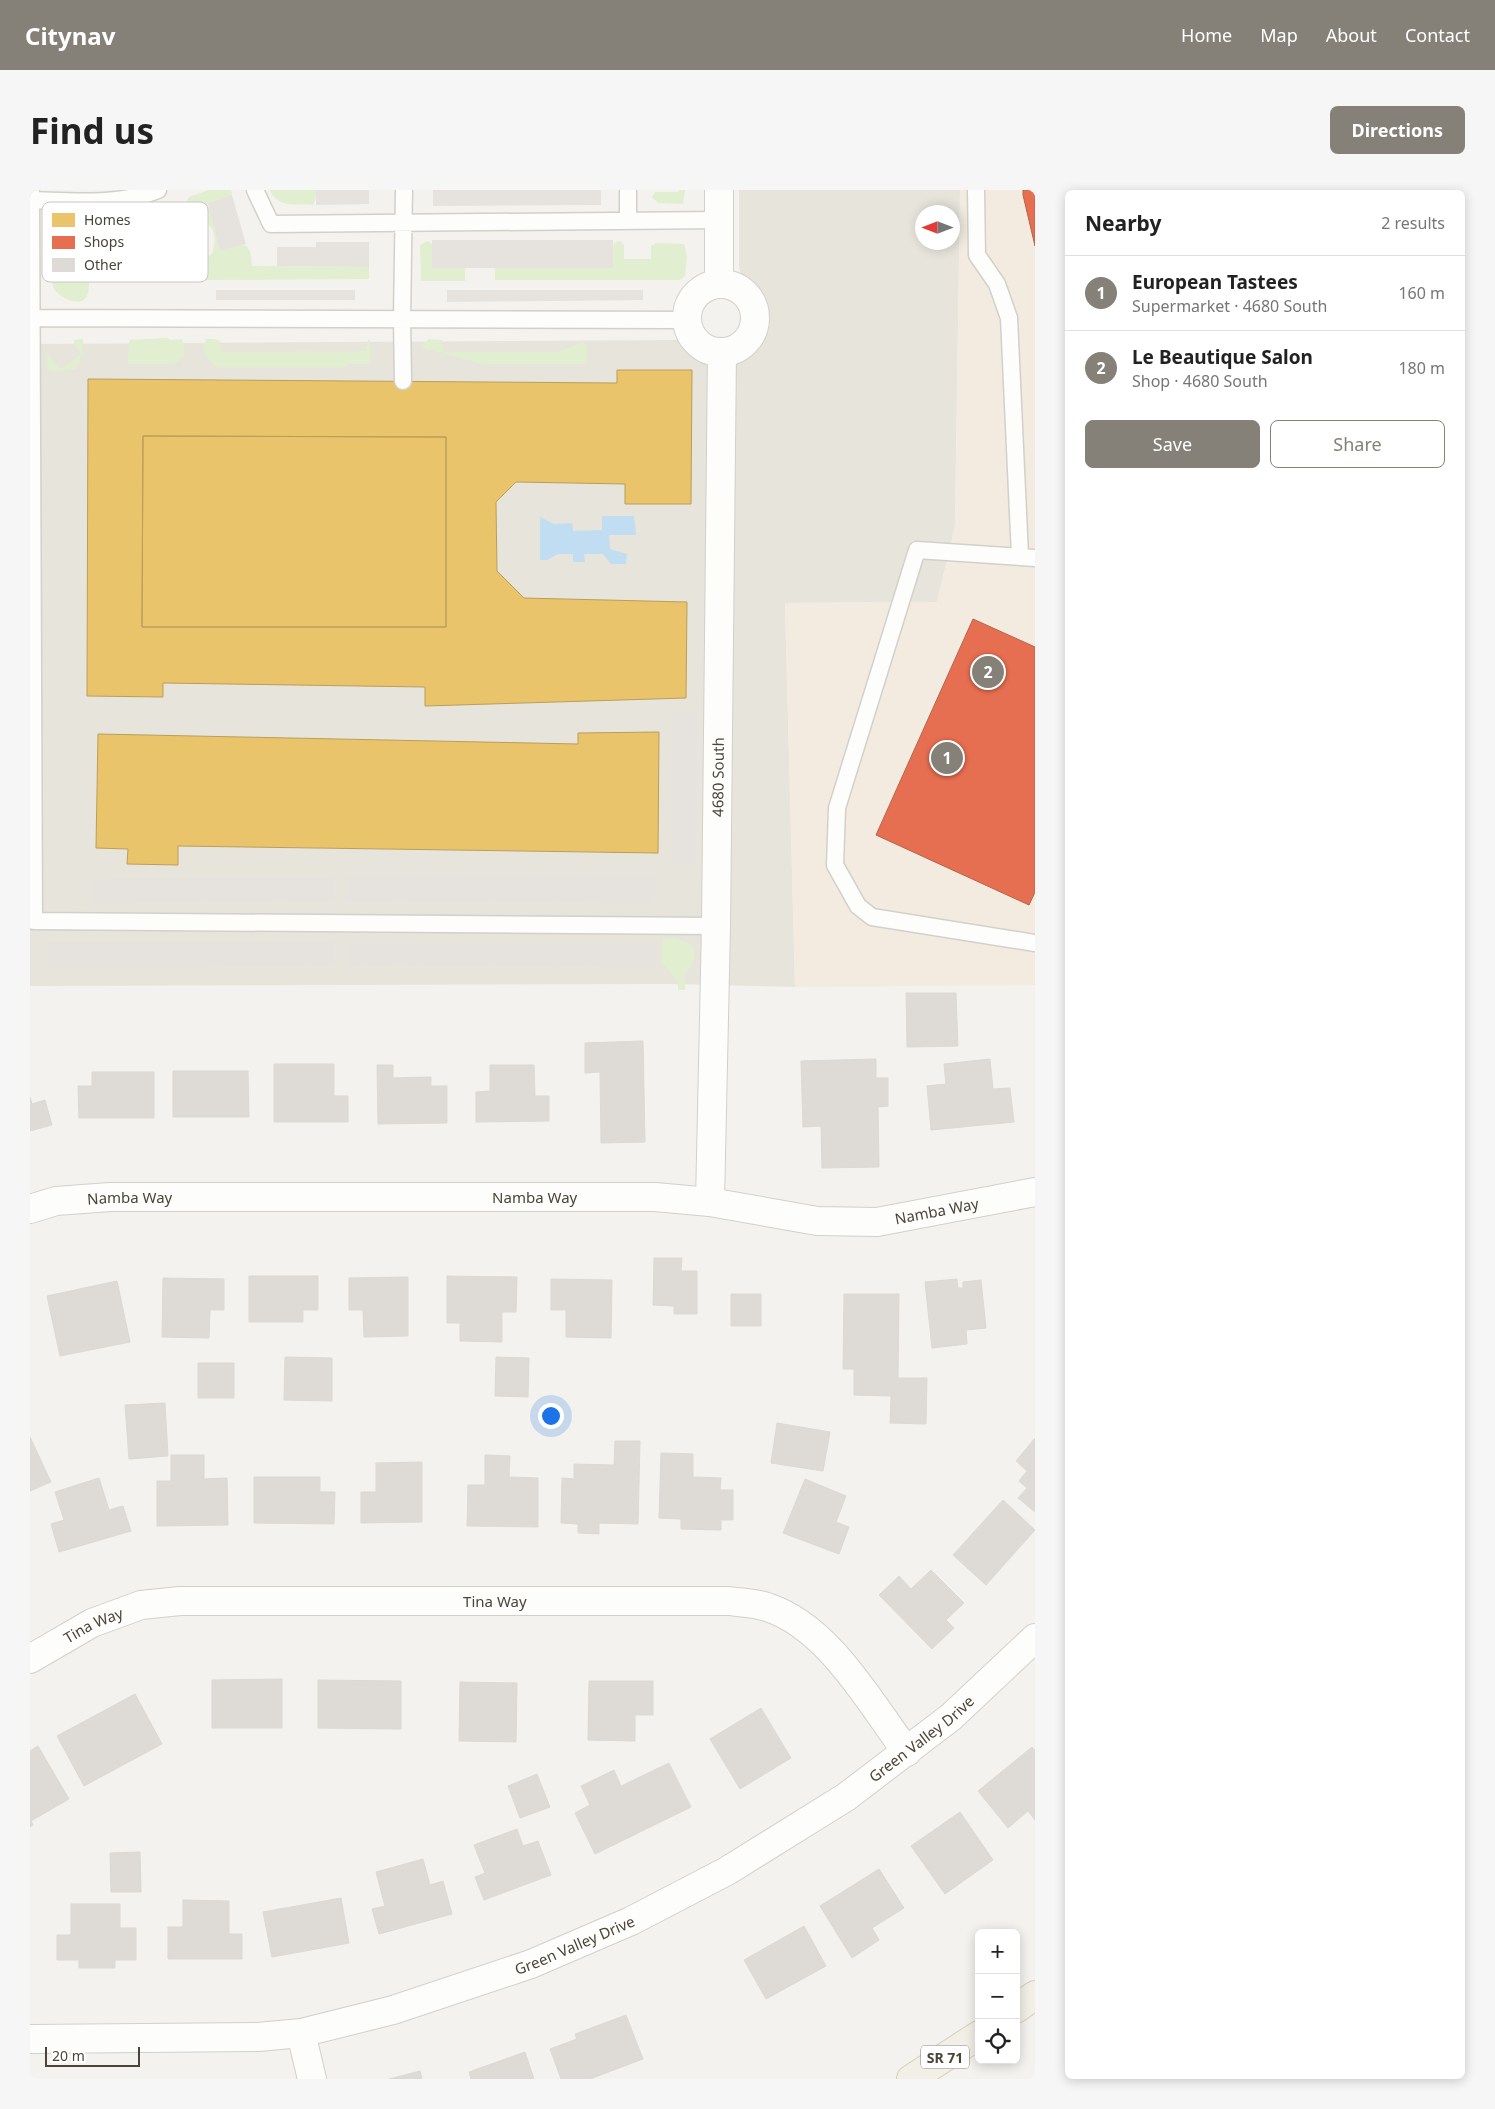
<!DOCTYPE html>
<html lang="en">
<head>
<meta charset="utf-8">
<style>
  body { margin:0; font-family:"Noto Sans",sans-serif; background:#f6f6f6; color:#222 }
  .controls { position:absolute; right:15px; bottom:15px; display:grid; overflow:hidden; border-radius:8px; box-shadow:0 2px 12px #0003 }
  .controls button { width:45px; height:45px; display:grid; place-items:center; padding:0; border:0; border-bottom:1px solid #e0e0e0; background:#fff; color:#222; font:25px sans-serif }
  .compass { position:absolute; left:885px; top:15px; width:45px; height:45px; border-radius:50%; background:#fff; box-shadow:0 2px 12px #0003; rotate:270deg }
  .scale { position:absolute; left:15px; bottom:12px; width:95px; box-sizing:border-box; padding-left:5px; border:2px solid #4b4439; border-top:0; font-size:14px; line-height:18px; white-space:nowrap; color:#4b4439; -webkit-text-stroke:4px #fff; paint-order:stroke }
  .you { position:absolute; left:520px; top:1225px; width:18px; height:18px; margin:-12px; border:4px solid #fff; border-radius:50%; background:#1a73e8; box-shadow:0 0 0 8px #1a73e833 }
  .badge { display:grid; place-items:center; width:32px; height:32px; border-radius:50%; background:#868178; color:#fff; font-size:16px; font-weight:700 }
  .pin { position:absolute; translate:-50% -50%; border:2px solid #fff; box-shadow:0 1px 5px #0006 }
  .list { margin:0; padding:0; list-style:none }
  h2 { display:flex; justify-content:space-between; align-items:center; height:65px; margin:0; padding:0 20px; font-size:21px }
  h2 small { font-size:16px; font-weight:400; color:#767676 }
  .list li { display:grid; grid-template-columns:32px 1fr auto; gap:15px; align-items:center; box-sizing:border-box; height:75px; padding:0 20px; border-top:1px solid #e0e0e0 }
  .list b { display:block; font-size:19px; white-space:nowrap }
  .list p { margin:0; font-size:16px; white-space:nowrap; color:#767676 }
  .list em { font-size:16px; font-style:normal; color:#767676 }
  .actions { display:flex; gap:10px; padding:15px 20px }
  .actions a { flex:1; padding:11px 0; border:1px solid #868178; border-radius:8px; text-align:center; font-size:18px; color:#868178 }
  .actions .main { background:#868178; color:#fff }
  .icon { flex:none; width:28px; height:28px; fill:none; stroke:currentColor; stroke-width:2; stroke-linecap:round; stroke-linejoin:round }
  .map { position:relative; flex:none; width:1005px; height:1889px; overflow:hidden; border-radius:8px }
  header { display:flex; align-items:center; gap:30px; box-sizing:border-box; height:70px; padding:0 25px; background:#868178; color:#fff }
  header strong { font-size:24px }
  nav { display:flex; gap:28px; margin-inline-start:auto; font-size:18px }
  .intro { display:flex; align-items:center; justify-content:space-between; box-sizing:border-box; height:120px; padding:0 30px }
  h1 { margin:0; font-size:35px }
  .button { padding:12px 22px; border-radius:8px; background:#868178; color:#fff; font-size:18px; font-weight:700 }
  main { display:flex; gap:30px; padding:0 30px }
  aside { flex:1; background:#fff; border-radius:8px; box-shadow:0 2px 12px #0003 }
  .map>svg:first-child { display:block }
  .residential { fill:#e7e4dc; fill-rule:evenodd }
  .commercial { fill:#f3ebdf }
  .green { fill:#e1eecf }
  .parking { fill:#e6e3df }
  .water { fill:#c0ddf1 }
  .homes { fill:#e9c46a; stroke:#ba9e5b; fill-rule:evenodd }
  .shops { fill:#e76f51; stroke:#b8624a }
  .building { fill:#dedbd6; stroke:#dcd9d4 }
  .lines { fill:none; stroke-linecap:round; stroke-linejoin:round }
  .service-casing { stroke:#d2d0cb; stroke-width:19 }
  .minor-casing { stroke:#d2d0cb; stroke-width:30 }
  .primary-casing { stroke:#d6cebb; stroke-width:30 }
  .service { stroke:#fdfdfc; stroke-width:16 }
  .minor { stroke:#fdfdfc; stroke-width:28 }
  .primary { stroke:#f2efe6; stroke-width:28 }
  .labels { text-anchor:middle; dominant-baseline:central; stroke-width:5; stroke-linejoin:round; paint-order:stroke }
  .shield { fill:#fff; stroke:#817c74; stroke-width:1 }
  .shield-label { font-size:14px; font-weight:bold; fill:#4b4439 }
  .street-label { font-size:15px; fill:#4b4439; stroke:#fff }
  .key { fill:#fff; stroke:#c9c7c4; stroke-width:1 }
  .key-label { font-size:14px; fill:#4b4439 }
</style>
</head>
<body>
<header>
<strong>Citynav</strong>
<nav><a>Home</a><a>Map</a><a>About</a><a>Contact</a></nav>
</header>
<div class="intro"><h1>Find us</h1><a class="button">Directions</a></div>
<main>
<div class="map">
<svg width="1005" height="1889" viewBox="0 0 1005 1889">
  <rect width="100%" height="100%" fill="#f4f2ee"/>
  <path class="residential" d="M709 0H930L925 336 907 412 755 413 765 797 641 794 0 796V154L649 150 666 164 670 173 710 174 730 140 731 125 727 112 714 93 709 78ZM892 22H922V52H892Z"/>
  <path class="commercial" d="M930 0H1005V795L765 797 755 413 907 412 925 336Z"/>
  <path class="green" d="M179 0H201L202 3 201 6 178 13 191 60 212 55 217 56 221 64 222 76 339 77V89L170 90 171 71 182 64C188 46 184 27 160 31L155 15 159 7Z
    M240 0H286V8L283 15C266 14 247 18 240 0Z
    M649 0H655L653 14 628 13 622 7 625 2H648Z
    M137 16 142 19 149 35C140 49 143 64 158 71V90L59 91C59 95 59 102 57 106 51 119 26 107 23 96 18 81 22 54 22 38L25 35 34 38V59H71V39L78 35 84 37 93 60 142 42 134 21Z
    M398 51 402 54V78H435V91H391L390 55Z
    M590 51 594 55V69H621V56L626 53 654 54 657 66 655 86 650 90H465V78H583V56L586 52Z
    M138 148 140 150 152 149 155 164 145 174H98L99 150Z
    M53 149 52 165 46 179 21 181 17 178V163L30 179 51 164 44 154V150Z
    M176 149H184L190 151 192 162 336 161 338 150H340V174H318L317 177H186C177 168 170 162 176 149Z
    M399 149 412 150 414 162H528L553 152 557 155V174H451L403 160H397L391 156Z
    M633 748C662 749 675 757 655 785V800H648V792L632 773Z"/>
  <path class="parking" d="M286 0H339V14L286 15Z
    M403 0H571V15L403 16Z
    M202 5 216 54 190 61 178 13Z
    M402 50H583V78H402Z
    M286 52H339V77L247 76V57H286Z
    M186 100H325V110H186Z
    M417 100H613V110L417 112Z
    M642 522H667L666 675H642Z
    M625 686 624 713 316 712V688Z
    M147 688H303V712L62 713V689Z
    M17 752H303L304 776 17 778Z
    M318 753H626V777L318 776Z"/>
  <path class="water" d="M572 326H604L606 345H579L580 359 597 364 596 374H581L573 364H554L555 372H543V364H528L517 370H510V327L524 334 542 333 543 341 572 340Z"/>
  <path class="homes" d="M587 180H662L661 314H595V294L486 292 466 312 467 381 494 408 657 412 656 508 395 516V497L133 493V507L57 506 58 189 587 193ZM113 246 416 247V437H112Z
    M113 246 416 247V437H112Z
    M629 542 628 663 148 656V675L97 674 98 659 66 658 68 544 548 554V543Z"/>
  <path class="shops" d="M993 0H1005V56L993 5Z
    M943 429 1005 457V702L999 715 846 645Z"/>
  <path class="building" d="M876 803H926L928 856 877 857Z
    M613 851 615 952 571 953 570 882 555 883V853Z
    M846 869V888H858V916L848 917 849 977 792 978 791 936 773 937 771 871Z
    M960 869 963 899 980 898 984 932 901 940 897 896 916 894 914 874Z
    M244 874H304V906H318V932H244Z
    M347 875H363V888L401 887V896H417V933L348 934Z
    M460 875H504L505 906H519V931L446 932V902L460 901Z
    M143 881H218L219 927H143Z
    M62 882H124V928H49L48 896H62Z
    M0 907 2 914 15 910 22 935 0 941Z
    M624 1068H652L651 1081H667V1124H644V1116L623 1115Z
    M219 1086H288V1120H273V1132H219Z
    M417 1086 487 1087 486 1122H472V1152L430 1151V1133H417Z
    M378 1087V1146L334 1147 333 1120H319V1088Z
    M133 1088 194 1089V1120H180L179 1148 132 1147Z
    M521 1089 582 1090 581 1148 536 1147V1120H521Z
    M927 1089 928 1098H933V1092L951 1090 956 1138 936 1140 937 1154 902 1158 895 1092Z
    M87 1091 100 1152 30 1166 17 1106Z
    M701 1104H731V1136H701Z
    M814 1104H869L868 1188H897L896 1234 860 1233 861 1206 824 1205V1179H813Z
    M255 1167 302 1168V1211L254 1210Z
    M466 1167 499 1168 498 1207 465 1206Z
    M168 1173H204V1208H168Z
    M135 1213 138 1266 99 1269 95 1215Z
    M747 1233 800 1242 793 1281 741 1273Z
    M0 1247 21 1292 0 1301Z
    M1005 1248V1322L988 1308 997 1298 989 1291 997 1281 986 1271Z
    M585 1251H610L608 1334 569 1333V1344L548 1343V1334L531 1333 532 1288 544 1289V1274L584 1275Z
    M631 1263 663 1264V1287L691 1288 690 1300H703V1330H691V1340L651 1339V1329L629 1328Z
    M141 1265H174V1289L197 1288 198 1335 127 1336V1291H141Z
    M455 1265 480 1266 479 1287 508 1288V1337L437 1336 438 1295H455Z
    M392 1272V1332L331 1333V1302H346V1273Z
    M224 1287H290V1302H305L304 1334 224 1333Z
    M69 1288 79 1320 93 1316 101 1341 29 1362 21 1334 34 1330 25 1302Z
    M775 1289 816 1306 806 1332 819 1337 809 1364 753 1343Z
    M973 1310 1005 1340 956 1395 923 1365Z
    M901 1380 934 1413 916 1430 924 1438 902 1459 849 1405 869 1386 881 1399Z
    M252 1489V1538H182V1490Z
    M288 1490 371 1491V1539L288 1538Z
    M559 1491H623V1525H605V1551L558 1550Z
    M430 1492 487 1493 486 1552 429 1551Z
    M105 1504 132 1554 54 1596 27 1546Z
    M731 1518 761 1568 710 1599 680 1549Z
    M8 1556 39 1609 1 1631 3 1635 0 1637V1561Z
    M1002 1557 1005 1560V1630L998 1621 978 1638 948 1601Z
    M639 1573 661 1617 565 1664 545 1623 560 1615 551 1596 584 1580 591 1596Z
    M507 1584 520 1617 490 1628 478 1596Z
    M930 1622 963 1670 915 1704 881 1656Z
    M487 1639 493 1656 508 1651 521 1685 454 1710 445 1687 455 1683 444 1655Z
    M110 1662 111 1702H81L80 1663Z
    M393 1669 400 1695 413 1691 422 1724 349 1744 342 1719 355 1716 346 1682Z
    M849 1679 874 1718 842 1738 849 1750 822 1768 790 1716Z
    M311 1708 319 1753 242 1767 233 1722Z
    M153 1710 199 1711V1744H212V1769H138V1737H153Z
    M41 1714H90V1738H106V1770H85V1778H49V1770H27V1745H41Z
    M774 1736 796 1776 736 1809 714 1770Z
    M596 1825 613 1869 560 1889H531L520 1859 547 1849 545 1844Z
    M495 1862 504 1889H441L439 1882Z
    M390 1881 392 1889H359Z"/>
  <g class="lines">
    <defs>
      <path id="service" d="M1 0 4 731 686 736
        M225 0 241 34 689 30
        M598 0V31
        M946 0 947 65 967 94 979 128 990 366
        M1 10C42 11 89 16 128 0
        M1 128 657 130
        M373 191 372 129 374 0
        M1005 368 887 360 807 618 805 675 828 716 842 727 1005 753"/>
      <g id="minor">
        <path d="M689 0V94"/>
        <circle cx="691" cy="128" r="34"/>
        <path id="s1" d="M680 1012 686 736 692 162"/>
        <path id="s2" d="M0 1019 26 1011 80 1007H625L680 1012 787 1031 847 1032 1005 1002"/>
        <path id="s3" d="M0 1469 62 1433 111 1415 150 1411H699C712 1413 726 1413 737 1417 799 1437 840 1513 877 1562"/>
        <path d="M271 1843 282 1889"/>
        <path id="s4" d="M0 1849 228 1847 271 1843 363 1820 501 1774 601 1731 697 1681 816 1607 921 1527 1005 1448"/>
      </g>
      <path id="primary" d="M986 1819 1005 1805
        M881 1889 949 1845"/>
    </defs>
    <use href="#service" class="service-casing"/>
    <use href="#minor" class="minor-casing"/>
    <use href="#primary" class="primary-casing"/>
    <use href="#service" class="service"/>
    <use href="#minor" class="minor"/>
    <use href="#primary" class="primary"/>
  </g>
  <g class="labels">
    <rect class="shield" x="891" y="1855.5" width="48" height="23" rx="4"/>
    <g class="shield-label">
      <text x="915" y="1867">SR 71</text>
    </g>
    <g class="street-label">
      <text stroke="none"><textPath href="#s1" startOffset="425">4680 South</textPath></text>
      <text stroke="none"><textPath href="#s2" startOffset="506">Namba Way</textPath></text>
      <text stroke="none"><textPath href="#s2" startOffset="101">Namba Way</textPath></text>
      <text stroke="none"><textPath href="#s2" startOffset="911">Namba Way</textPath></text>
      <text stroke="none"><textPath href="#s3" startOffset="478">Tina Way</textPath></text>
      <text stroke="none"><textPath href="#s3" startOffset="72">Tina Way</textPath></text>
      <text stroke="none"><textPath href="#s4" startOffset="964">Green Valley Drive</textPath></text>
      <text stroke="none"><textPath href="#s4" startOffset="559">Green Valley Drive</textPath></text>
    </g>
  </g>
  <rect x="12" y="12" width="166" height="80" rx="8" class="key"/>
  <rect x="22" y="23" width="23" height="14" fill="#e9c46a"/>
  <rect x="22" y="46" width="23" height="13" fill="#e76f51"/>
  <rect x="22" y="68" width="23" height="14" fill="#dedbd6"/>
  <g class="key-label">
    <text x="54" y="35">Homes</text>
    <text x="54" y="57">Shops</text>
    <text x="54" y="80">Other</text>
  </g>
</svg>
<div class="controls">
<button>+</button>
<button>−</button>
<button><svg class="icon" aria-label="locate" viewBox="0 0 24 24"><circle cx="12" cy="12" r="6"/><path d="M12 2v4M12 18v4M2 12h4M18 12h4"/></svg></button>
</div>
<svg class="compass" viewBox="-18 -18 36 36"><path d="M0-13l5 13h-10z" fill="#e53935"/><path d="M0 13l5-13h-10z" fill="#767676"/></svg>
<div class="scale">20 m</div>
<div class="you"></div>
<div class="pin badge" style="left:917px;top:568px">1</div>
<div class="pin badge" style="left:958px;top:482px">2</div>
</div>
<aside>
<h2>Nearby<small>2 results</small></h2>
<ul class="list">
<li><span class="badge">1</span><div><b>European Tastees</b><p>Supermarket · 4680 South</p></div><em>160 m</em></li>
<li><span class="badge">2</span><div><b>Le Beautique Salon</b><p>Shop · 4680 South</p></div><em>180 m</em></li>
</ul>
<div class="actions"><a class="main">Save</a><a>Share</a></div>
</aside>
</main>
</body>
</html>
